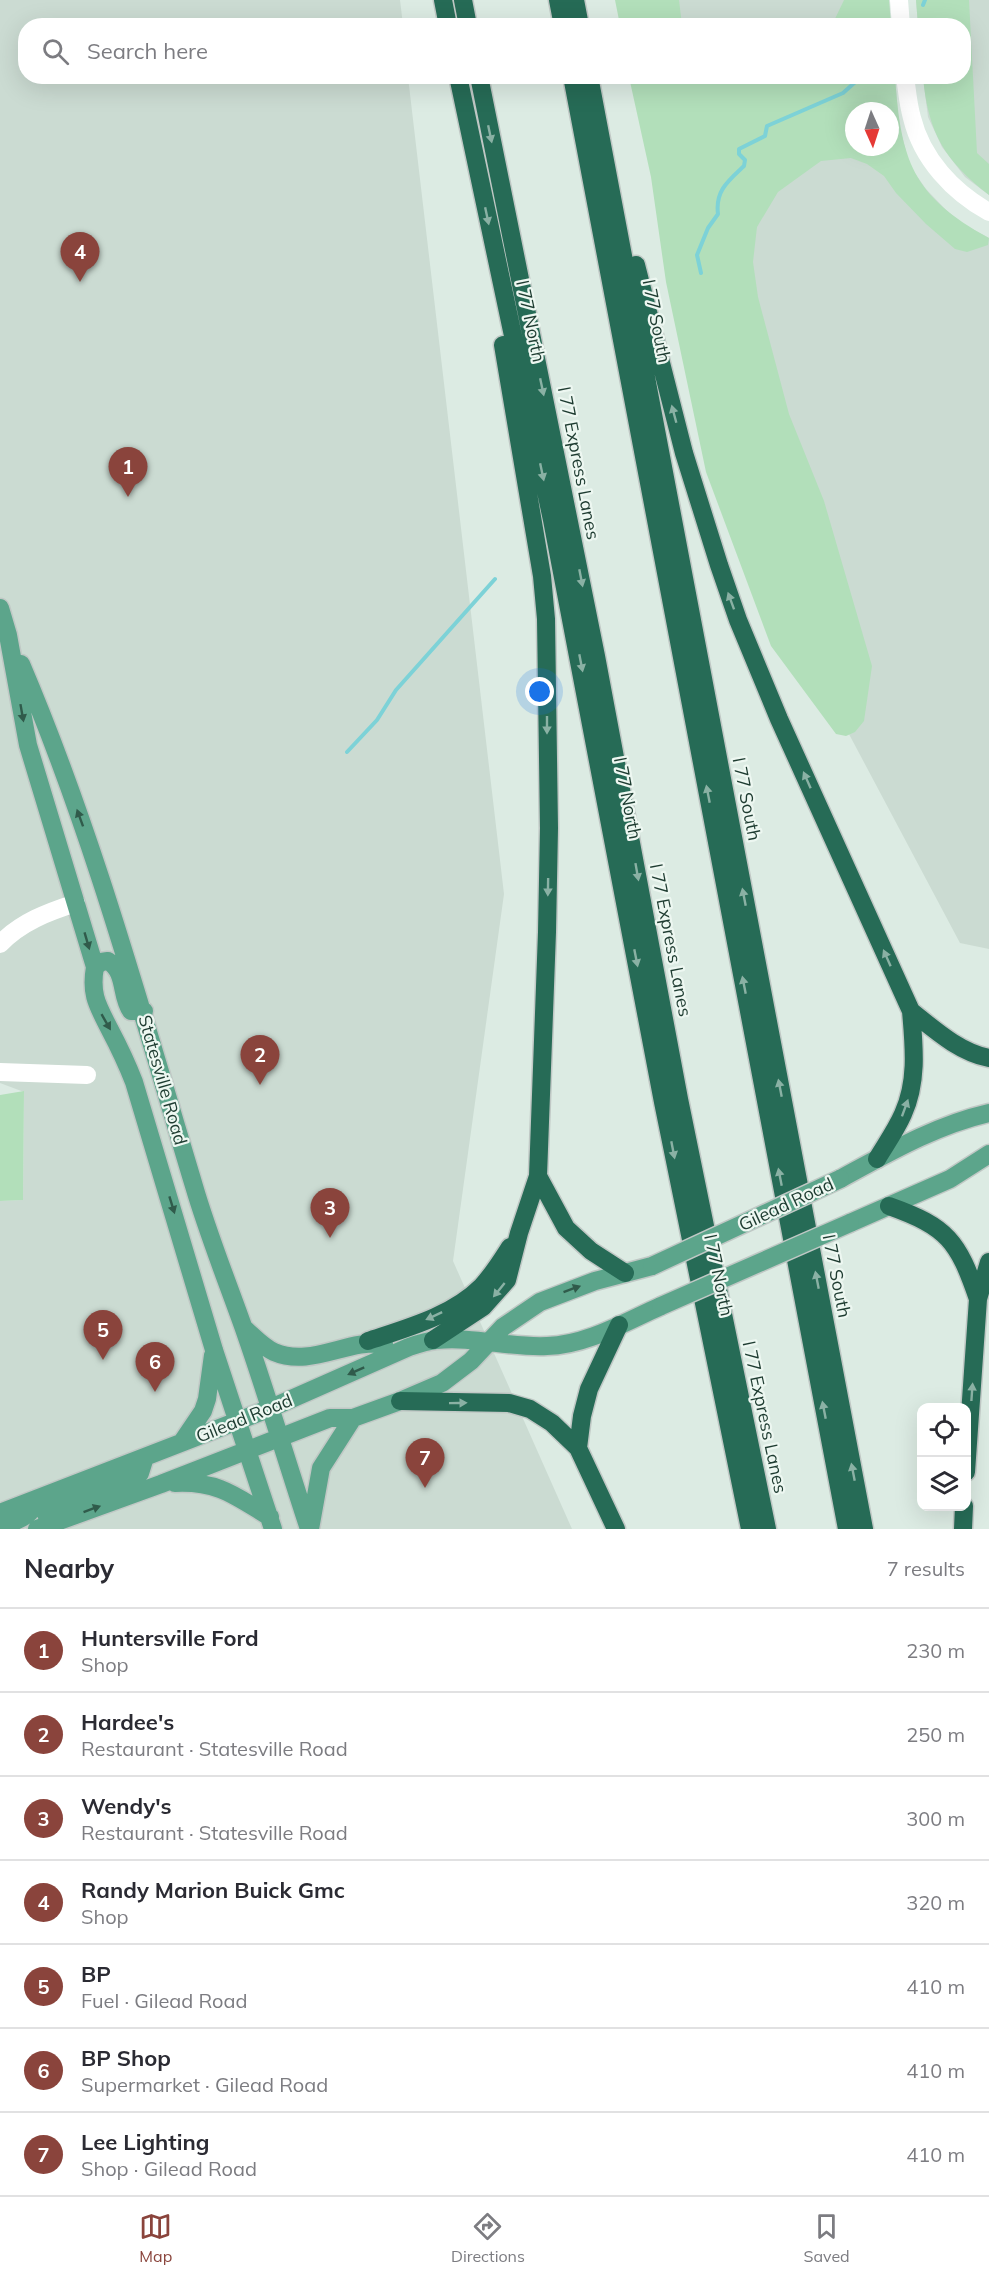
<!DOCTYPE html>
<html lang="en">
<head>
<meta charset="utf-8">
<style>
  body { margin:0; font-family:Mulish,sans-serif; background:#f2f2f3; color:#2b2b33 }
  .controls { position:absolute; right:18px; bottom:18px; display:grid; overflow:hidden; border-radius:12px; box-shadow:0 6px 24px #0002 }
  .controls button { width:54px; height:54px; display:grid; place-items:center; padding:0; border:0; border-bottom:2px solid #e1e1e2; background:#fff; color:#2b2b33; font:30px sans-serif }
  .compass { position:absolute; left:845px; top:102px; width:54px; height:54px; border-radius:50%; background:#fff; box-shadow:0 6px 24px #0002; rotate:177deg }
  .you { position:absolute; left:540px; top:692px; width:21px; height:21px; margin:-15px; border:4px solid #fff; border-radius:50%; background:#1a73e8; box-shadow:0 0 0 9px #1a73e833 }
  .badge { display:grid; place-items:center; width:39px; height:39px; border-radius:50%; background:#8a443c; color:#fff; font-size:20px; font-weight:700 }
  .pin { position:absolute; translate:-50% -50px; filter:drop-shadow(0 2px 3px #0008) }
  .pin::after { content:''; position:absolute; top:32px; width:21px; height:18px; background:inherit; clip-path:polygon(0 0,100% 0,50% 100%) }
  .list { margin:0; padding:0; list-style:none }
  h2 { display:flex; justify-content:space-between; align-items:center; height:78px; margin:0; padding:0 24px; font-size:26px }
  h2 small { font-size:20px; font-weight:400; color:#7c7c81 }
  .list li { display:grid; grid-template-columns:39px 1fr auto; gap:18px; align-items:center; box-sizing:border-box; height:84px; padding:0 24px; border-top:2px solid #e1e1e2 }
  .list b { display:block; font-size:22px; white-space:nowrap }
  .list p { margin:0; font-size:20px; white-space:nowrap; color:#7c7c81 }
  .list em { font-size:20px; font-style:normal; color:#7c7c81 }
  .icon { flex:none; width:33px; height:33px; fill:none; stroke:currentColor; stroke-width:2; stroke-linecap:round; stroke-linejoin:round }
  .map { position:relative; flex:none; width:989px; height:1529px; overflow:hidden }
  .search { position:absolute; background:#fff; box-shadow:0 6px 24px #0002; left:18px; right:18px; top:18px; height:66px; display:flex; align-items:center; gap:15px; box-sizing:border-box; padding:0 21px; border-radius:24px; color:#7c7c81; font-size:22px }
  .sheet { height:666px; background:#fff }
  nav { display:flex; justify-content:space-around; align-items:center; box-sizing:border-box; height:84px; border-top:2px solid #e1e1e2; background:#fff; font-size:16px; color:#7c7c81 }
  nav a { display:grid; justify-items:center; gap:3px }
  nav .on { color:#8a443c }
  .map>svg:first-child { display:block }
  .built { fill:#cbdbd2; fill-rule:evenodd }
  .green { fill:#b2dfba; fill-rule:evenodd }
  .lines { fill:none; stroke-linecap:round; stroke-linejoin:round }
  .stream { stroke:#7dd2d7; stroke-width:4 }
  .major-casing { stroke:#c0c8c5; stroke-width:21 }
  .highway-casing { stroke:#c0c8c5; stroke-width:21 }
  .minor { stroke:#fff; stroke-width:18 }
  .major { stroke:#5ca58b; stroke-width:18 }
  .highway { stroke:#266b56; stroke-width:18 }
  .major-bridge-casing { stroke:#c0c8c5; stroke-width:21; stroke-linecap:butt }
  .major-bridge { stroke:#5ca58b; stroke-width:18 }
  .oneway { fill:#8ab1a4 }
  .oneway2 { fill:#305b4b }
  .labels { text-anchor:middle; dominant-baseline:central; stroke-width:4.5; stroke-linejoin:round; paint-order:stroke }
  .street-label { font-size:18px; fill:#1d3b30; stroke:#edf7f1 }
</style>
</head>
<body>
<div class="map">
<svg width="989" height="1529" viewBox="0 0 989 1529">
  <rect width="100%" height="100%" fill="#dcebe3"/>
  <path class="built" d="M0 0H400L403 25 26 26V76L408 77 504 894 453 1261 572 1529H0V1201L23 1200 24 1092 0 1083Z
    M665 0H889L891 25H670Z
    M916 0H989V195L965 177 942 147 928 117 923 77 964 76V26L918 25Z
    M895 77 899 125 910 166 926 189 946 210 965 225 989 238V949L960 943 833 704 709 217ZM854 111H890V147H854Z"/>
  <path class="green" d="M615 0H679L682 25H620Z
    M844 0H889L891 25H832Z
    M916 0H969L977 153 989 164V195C945 161 928 133 923 77L964 76V26L918 25Z
    M629 77H895C901 160 912 196 989 238L988 245 967 252 955 249 926 224 896 193 884 176 867 164 851 158 821 161 778 192 757 227 753 262 758 297 789 414 824 501 872 666 864 721 855 732 846 736 836 734 771 646 706 472 666 282 651 177ZM854 111H890V147H854Z
    M24 1091 23 1200 0 1201V1095Z"/>
  <g class="lines">
    <path class="stream" d="M923 5 925 0
      M701 273 697 255 708 228 718 214C715 191 728 181 744 166L745 160 739 154V149L765 136 767 126 843 93 862 76
      M347 752 377 720 396 690 495 579"/>
    <defs>
      <path id="major" d="M0 608 8 635 28 745 95 967C90 995 98 1006 110 1030 119 1047 127 1064 134 1082L214 1350 273 1529
        M21 664C93 833 141 1010 194 1186 208 1234 227 1281 244 1329 267 1395 287 1462 309 1529
        M95 967 101 962 108 961C127 972 120 996 131 1011H144
        M840 1179C888 1153 936 1125 989 1113
        M850 1223 950 1179 989 1154
        M245 1329C254 1337 263 1347 274 1352 311 1368 347 1339 384 1344
        M182 1442 203 1411 207 1399 213 1355
        M175 1483C218 1481 234 1495 270 1517
        M0 1513 271 1408 409 1347C418 1344 427 1341 436 1340 473 1336 510 1348 547 1346 587 1345 625 1322 661 1306
        M50 1524 46 1514 56 1505 140 1473 145 1457
        M0 1527C15 1521 33 1517 36 1500
        M37 1529 161 1484 330 1418H353L400 1401 442 1383 471 1361 503 1327 540 1302 595 1281 652 1266
        M310 1529 321 1468 353 1418"/>
      <path id="highway" d="M443 0 448 26
        M463 0 468 26
        M558 0 563 26
        M575 0 580 26
        M458 76 552 520 663 1102 750 1529
        M479 76 596 656 679 1099 767 1529
        M572 76 847 1529
        M589 76 864 1529
        M636 265 684 453 719 565 738 620 779 719 911 1011C914 1046 918 1081 903 1114 896 1130 886 1144 877 1159
        M911 1011C935 1030 959 1052 989 1058
        M538 1176 566 1228 591 1251 625 1273
        M889 1206C948 1227 958 1241 978 1299
        M433 1340 483 1307 507 1280 519 1233 538 1176 547 932 549 828 546 619 542 576 503 345
        M368 1341C407 1328 452 1316 482 1286 493 1274 501 1261 510 1247
        M400 1401 509 1403 530 1409 552 1423 578 1448 616 1529
        M578 1448 582 1416 589 1389 619 1325
        M966 1472 978 1299 989 1262
        M963 1529 964 1506"/>
    </defs>
    <use href="#major" class="major-casing"/>
    <use href="#highway" class="highway-casing"/>
    <path class="minor" d="M899 0 901 26
      M905 76C907 90 908 104 912 118 922 159 953 192 989 212
      M0 944C21 922 48 912 76 903
      M0 1072 87 1075"/>
    <use href="#major" class="major"/>
    <use href="#highway" class="highway"/>
    <defs>
      <path id="major-bridge" d="M652 1266 840 1179
        M661 1306 850 1223"/>
    </defs>
    <use href="#major-bridge" class="major-bridge-casing"/>
    <use href="#major-bridge" class="major-bridge"/>
  </g>
  <defs><path id="oneway-solid" d="M-6-.8H1V-3.2L6.5 0L1 3.2V.8H-6Z" transform="scale(1.5)"/></defs>
  <g class="oneway">
    <use href="#oneway-solid" transform="translate(490 134) rotate(78)"/>
    <use href="#oneway-solid" transform="translate(487 216) rotate(78)"/>
    <use href="#oneway-solid" transform="translate(542 387) rotate(78)"/>
    <use href="#oneway-solid" transform="translate(674 414) rotate(-105)"/>
    <use href="#oneway-solid" transform="translate(542 472) rotate(78)"/>
    <use href="#oneway-solid" transform="translate(581 578) rotate(79)"/>
    <use href="#oneway-solid" transform="translate(731 601) rotate(-110)"/>
    <use href="#oneway-solid" transform="translate(581 663) rotate(79)"/>
    <use href="#oneway-solid" transform="translate(547 725) rotate(90)"/>
    <use href="#oneway-solid" transform="translate(807 780) rotate(-114)"/>
    <use href="#oneway-solid" transform="translate(708 794) rotate(-101)"/>
    <use href="#oneway-solid" transform="translate(637 872) rotate(80)"/>
    <use href="#oneway-solid" transform="translate(548 887) rotate(91)"/>
    <use href="#oneway-solid" transform="translate(744 897) rotate(-101)"/>
    <use href="#oneway-solid" transform="translate(636 958) rotate(79)"/>
    <use href="#oneway-solid" transform="translate(887 958) rotate(-114)"/>
    <use href="#oneway-solid" transform="translate(744 985) rotate(-101)"/>
    <use href="#oneway-solid" transform="translate(780 1088) rotate(-101)"/>
    <use href="#oneway-solid" transform="translate(905 1108) rotate(-70)"/>
    <use href="#oneway-solid" transform="translate(673 1150) rotate(79)"/>
    <use href="#oneway-solid" transform="translate(780 1177) rotate(-101)"/>
    <use href="#oneway-solid" transform="translate(817 1280) rotate(-101)"/>
    <use href="#oneway-solid" transform="translate(499 1290) rotate(129)"/>
    <use href="#oneway-solid" transform="translate(434 1316) rotate(155)"/>
    <use href="#oneway-solid" transform="translate(972 1392) rotate(-86)"/>
    <use href="#oneway-solid" transform="translate(458 1403) rotate(-1)"/>
    <use href="#oneway-solid" transform="translate(824 1410) rotate(-101)"/>
    <use href="#oneway-solid" transform="translate(853 1472) rotate(-101)"/>
  </g>
  <g class="oneway2">
    <use href="#oneway-solid" transform="translate(22 713) rotate(80)"/>
    <use href="#oneway-solid" transform="translate(80 818) rotate(-110)"/>
    <use href="#oneway-solid" transform="translate(87 941) rotate(74)"/>
    <use href="#oneway-solid" transform="translate(106 1022) rotate(60)"/>
    <use href="#oneway-solid" transform="translate(172 1205) rotate(73)"/>
    <use href="#oneway-solid" transform="translate(572 1289) rotate(-20)"/>
    <use href="#oneway-solid" transform="translate(356 1371) rotate(156)"/>
    <use href="#oneway-solid" transform="translate(92 1509) rotate(-20)"/>
  </g>
  <g class="labels">
    <g class="street-label">
      <text transform="translate(531 321) rotate(78)">I 77 North</text>
      <text transform="translate(657 321) rotate(79)">I 77 South</text>
      <text transform="translate(579 463) rotate(79)">I 77 Express Lanes</text>
      <text transform="translate(628 798) rotate(79)">I 77 North</text>
      <text transform="translate(747 799) rotate(79)">I 77 South</text>
      <text transform="translate(671 940) rotate(79)">I 77 Express Lanes</text>
      <text transform="translate(163 1080) rotate(74)">Statesville Road</text>
      <text transform="translate(786 1204) rotate(-25)">Gilead Road</text>
      <text transform="translate(719 1275) rotate(78)">I 77 North</text>
      <text transform="translate(837 1276) rotate(79)">I 77 South</text>
      <text transform="translate(765 1417) rotate(78)">I 77 Express Lanes</text>
      <text transform="translate(244 1418) rotate(-22)">Gilead Road</text>
    </g>
  </g>
</svg>
<div class="controls">
<button><svg class="icon" aria-label="locate" viewBox="0 0 24 24"><circle cx="12" cy="12" r="6"/><path d="M12 2v4M12 18v4M2 12h4M18 12h4"/></svg></button>
<button><svg class="icon" aria-label="layers" viewBox="0 0 24 24"><path d="M12 4l9 5-9 5-9-5zM3 14l9 5 9-5"/></svg></button>
</div>
<svg class="compass" viewBox="-18 -18 36 36"><path d="M0-13l5 13h-10z" fill="#e53935"/><path d="M0 13l5-13h-10z" fill="#7c7c81"/></svg>
<div class="you"></div>
<div class="pin badge" style="left:128px;top:497px">1</div>
<div class="pin badge" style="left:260px;top:1085px">2</div>
<div class="pin badge" style="left:330px;top:1238px">3</div>
<div class="pin badge" style="left:80px;top:282px">4</div>
<div class="pin badge" style="left:103px;top:1360px">5</div>
<div class="pin badge" style="left:155px;top:1392px">6</div>
<div class="pin badge" style="left:425px;top:1488px">7</div>
<div class="search"><svg class="icon" aria-label="search" viewBox="0 0 24 24"><circle cx="10" cy="10" r="6"/><path d="M15 15l6 6"/></svg>Search here</div>
</div>
<section class="sheet">
<h2>Nearby<small>7 results</small></h2>
<ul class="list">
<li><span class="badge">1</span><div><b>Huntersville Ford</b><p>Shop</p></div><em>230 m</em></li>
<li><span class="badge">2</span><div><b>Hardee's</b><p>Restaurant · Statesville Road</p></div><em>250 m</em></li>
<li><span class="badge">3</span><div><b>Wendy's</b><p>Restaurant · Statesville Road</p></div><em>300 m</em></li>
<li><span class="badge">4</span><div><b>Randy Marion Buick Gmc</b><p>Shop</p></div><em>320 m</em></li>
<li><span class="badge">5</span><div><b>BP</b><p>Fuel · Gilead Road</p></div><em>410 m</em></li>
<li><span class="badge">6</span><div><b>BP Shop</b><p>Supermarket · Gilead Road</p></div><em>410 m</em></li>
<li><span class="badge">7</span><div><b>Lee Lighting</b><p>Shop · Gilead Road</p></div><em>410 m</em></li>
</ul>
</section>
<nav>
<a class="on"><svg class="icon" aria-label="map" viewBox="0 0 24 24"><path d="M3 6l6-2 6 2 6-2v14l-6 2-6-2-6 2zM9 4v14M15 6v14"/></svg>Map</a>
<a><svg class="icon" aria-label="directions" viewBox="0 0 24 24"><path d="M12 3l9 9-9 9-9-9zM9 14v-3h6M13 9l2 2-2 2"/></svg>Directions</a>
<a><svg class="icon" aria-label="saved" viewBox="0 0 24 24"><path d="M7 4h10v16l-5-4-5 4z"/></svg>Saved</a>
</nav>
</body>
</html>
